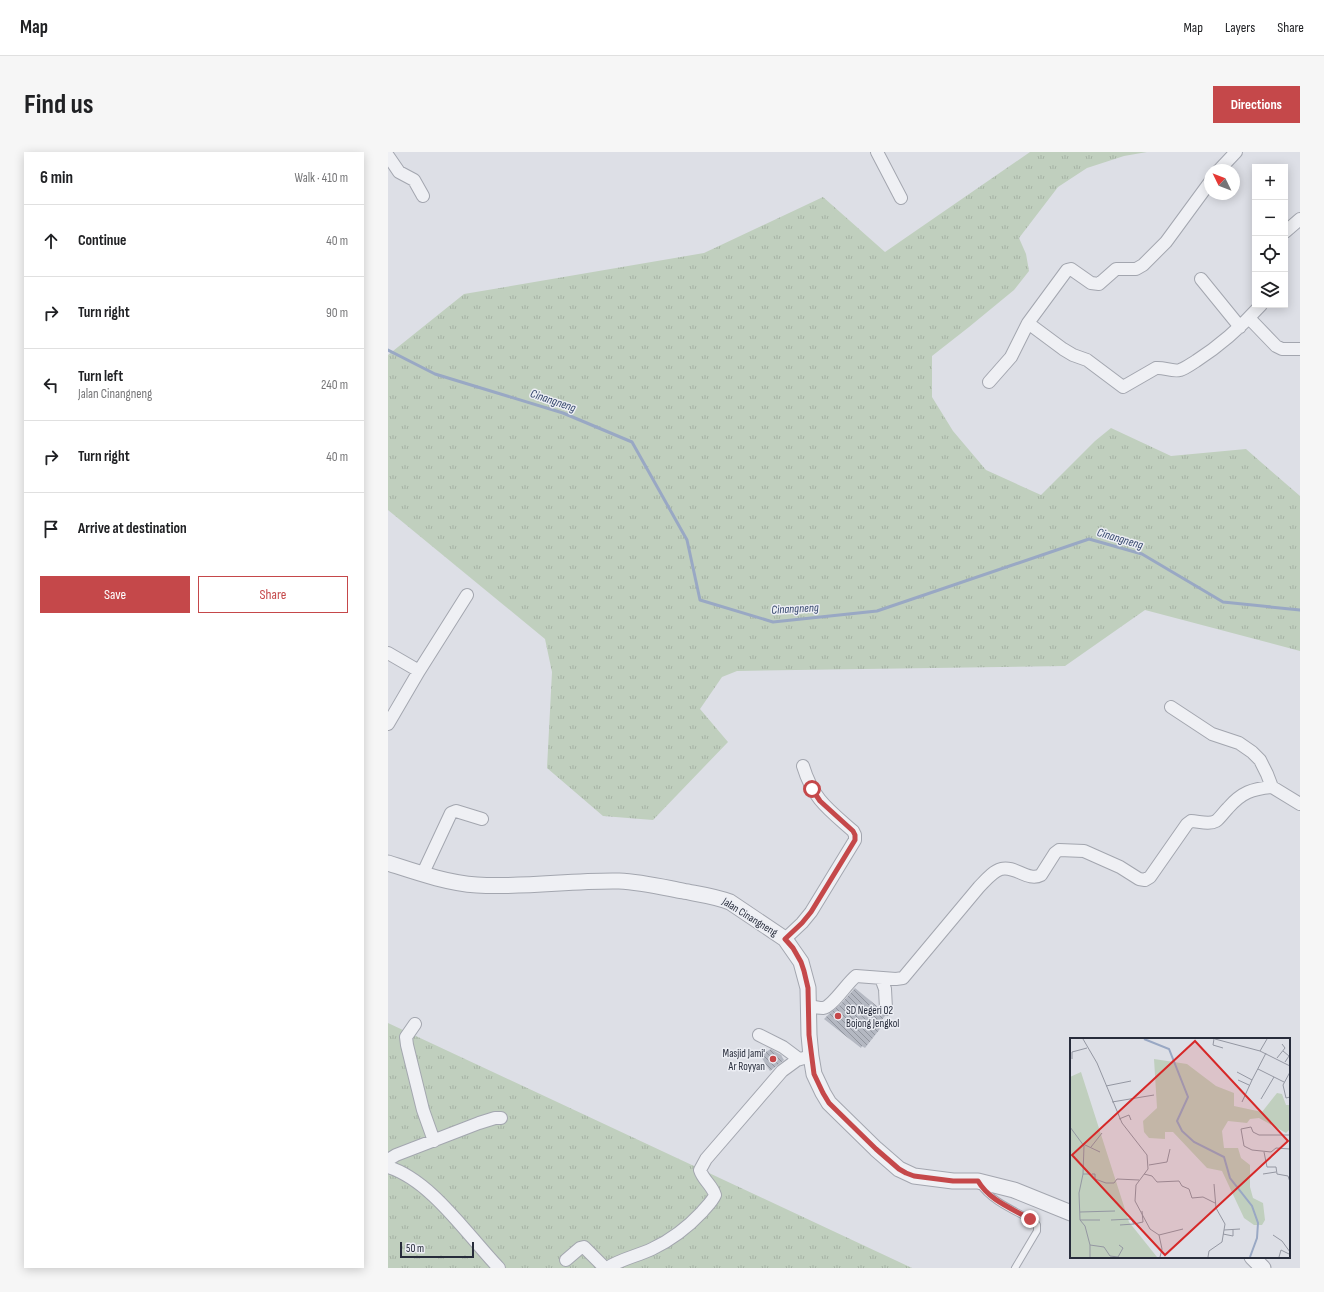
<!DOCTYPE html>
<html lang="en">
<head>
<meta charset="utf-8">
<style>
  body { margin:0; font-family:"Sofia Sans Condensed",sans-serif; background:#f6f6f6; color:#202124 }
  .controls { position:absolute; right:12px; top:12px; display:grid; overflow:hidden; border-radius:0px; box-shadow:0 2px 10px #0003 }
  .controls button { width:36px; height:36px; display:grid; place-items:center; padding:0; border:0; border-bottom:1px solid #e0e0e0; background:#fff; color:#202124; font:20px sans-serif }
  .compass { position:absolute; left:816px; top:12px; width:36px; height:36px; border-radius:50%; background:#fff; box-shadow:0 2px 10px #0003; rotate:313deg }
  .scale { position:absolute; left:12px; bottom:10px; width:74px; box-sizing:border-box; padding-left:4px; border:2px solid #272c3b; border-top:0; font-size:11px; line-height:14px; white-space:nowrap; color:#272c3b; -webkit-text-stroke:3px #eceef4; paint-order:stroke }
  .stop { position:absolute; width:12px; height:12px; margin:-9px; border:3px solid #c5484a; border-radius:50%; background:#fff }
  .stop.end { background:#c5484a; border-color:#fff; box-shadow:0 1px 4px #0008 }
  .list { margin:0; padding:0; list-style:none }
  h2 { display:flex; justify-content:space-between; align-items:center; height:52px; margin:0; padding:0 16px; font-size:17px }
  h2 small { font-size:13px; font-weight:400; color:#757577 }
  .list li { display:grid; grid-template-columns:26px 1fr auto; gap:12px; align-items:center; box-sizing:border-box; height:72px; padding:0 16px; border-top:1px solid #e0e0e0 }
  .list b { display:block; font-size:15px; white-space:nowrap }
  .list p { margin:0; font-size:13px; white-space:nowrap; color:#757577 }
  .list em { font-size:13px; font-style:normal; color:#757577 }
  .actions { display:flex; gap:8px; padding:12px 16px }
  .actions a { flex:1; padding:9px 0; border:1px solid #c5484a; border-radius:0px; text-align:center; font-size:14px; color:#c5484a }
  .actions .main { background:#c5484a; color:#fff }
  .icon { flex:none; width:22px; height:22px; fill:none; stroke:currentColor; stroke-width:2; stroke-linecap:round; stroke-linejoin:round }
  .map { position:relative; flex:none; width:912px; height:1116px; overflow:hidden; border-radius:0px }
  header { display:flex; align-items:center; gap:24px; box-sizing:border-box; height:56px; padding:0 20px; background:#fff; border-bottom:1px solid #e0e0e0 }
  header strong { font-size:19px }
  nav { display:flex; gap:22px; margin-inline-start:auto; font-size:14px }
  .intro { display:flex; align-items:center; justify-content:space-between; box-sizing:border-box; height:96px; padding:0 24px }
  h1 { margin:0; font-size:28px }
  .button { padding:10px 18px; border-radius:0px; background:#c5484a; color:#fff; font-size:14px; font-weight:700 }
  main { display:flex; gap:24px; padding:0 24px }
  aside { flex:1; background:#fff; border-radius:0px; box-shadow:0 2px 10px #0003 }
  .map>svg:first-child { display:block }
  .grass { fill:url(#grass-tufts) }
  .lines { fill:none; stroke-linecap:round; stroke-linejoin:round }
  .stream { stroke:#99a8c4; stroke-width:3 }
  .building { fill:url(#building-back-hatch) }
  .service-casing { stroke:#a3a6af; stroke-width:8 }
  .minor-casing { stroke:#a3a6af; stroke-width:14 }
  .tertiary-casing { stroke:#a3a6af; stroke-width:17 }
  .service { stroke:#eff0f4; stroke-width:6 }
  .minor { stroke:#eff0f4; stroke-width:12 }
  .tertiary { stroke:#eff0f4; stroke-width:15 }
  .route { stroke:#c5484a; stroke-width:5 }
  .poi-dot { fill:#c5484a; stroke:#eceef4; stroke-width:1.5 }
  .labels { text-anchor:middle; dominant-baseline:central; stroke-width:3; stroke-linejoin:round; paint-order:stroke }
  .street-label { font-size:11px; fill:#272c3b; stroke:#eceef4 }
  .poi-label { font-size:11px; fill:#272c3b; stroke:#eceef4; text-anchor:start }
  .water-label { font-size:12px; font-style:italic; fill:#34466c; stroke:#eceef4 }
  .inset-river { fill:none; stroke:#99a8c4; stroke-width:2 }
  .inset-road { fill:none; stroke:#9497a2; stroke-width:1 }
  .view { fill:#d62828; fill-opacity:0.15; stroke:#d62828; stroke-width:2 }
  .inset-edge { fill:none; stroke:#272c3b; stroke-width:2 }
</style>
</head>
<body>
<header>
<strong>Map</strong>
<nav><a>Map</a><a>Layers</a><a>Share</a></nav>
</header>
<div class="intro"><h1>Find us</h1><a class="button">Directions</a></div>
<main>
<aside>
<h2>6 min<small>Walk · 410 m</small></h2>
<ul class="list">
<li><svg class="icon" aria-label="ahead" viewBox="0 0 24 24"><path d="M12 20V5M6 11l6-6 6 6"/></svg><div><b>Continue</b></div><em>40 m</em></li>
<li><svg class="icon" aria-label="right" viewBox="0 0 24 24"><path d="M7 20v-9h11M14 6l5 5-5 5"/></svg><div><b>Turn right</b></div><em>90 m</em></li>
<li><svg class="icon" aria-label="left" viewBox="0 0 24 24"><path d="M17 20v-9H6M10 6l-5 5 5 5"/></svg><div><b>Turn left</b><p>Jalan Cinangneng</p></div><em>240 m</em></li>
<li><svg class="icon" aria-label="right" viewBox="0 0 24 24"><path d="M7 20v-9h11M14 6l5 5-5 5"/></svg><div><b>Turn right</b></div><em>40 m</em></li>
<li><svg class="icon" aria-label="arrive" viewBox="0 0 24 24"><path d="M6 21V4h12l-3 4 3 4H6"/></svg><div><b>Arrive at destination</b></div></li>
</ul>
<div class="actions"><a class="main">Save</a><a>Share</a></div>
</aside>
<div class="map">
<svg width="912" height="1116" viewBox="0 0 912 1116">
  <defs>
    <pattern id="grass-tufts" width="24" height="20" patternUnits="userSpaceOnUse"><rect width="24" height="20" fill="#c0cfbe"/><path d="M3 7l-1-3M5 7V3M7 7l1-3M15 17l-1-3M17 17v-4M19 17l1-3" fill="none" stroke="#a5b2a4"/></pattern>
    <pattern id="building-back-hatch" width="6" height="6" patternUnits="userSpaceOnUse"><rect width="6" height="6" fill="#b4b8c2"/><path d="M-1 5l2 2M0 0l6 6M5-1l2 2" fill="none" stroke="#92969f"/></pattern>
  </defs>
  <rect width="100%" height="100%" fill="#dddfe6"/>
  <path class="grass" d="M642 0H759L736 4 699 16 670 35 631 86 638 102 641 119 626 138 581 175 544 204V245L565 279 598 318 653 343 707 289 723 276 783 304 858 297 912 344V499L757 458 677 514 349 519 334 525 312 557 340 590 265 668 215 664 159 616 164 520 157 487 0 358V203L76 142 316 101 435 45 497 100Z
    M0 871 524 1116H0Z"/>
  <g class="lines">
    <path class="stream" d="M0 198 47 222 175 261 244 290 299 388 312 448 385 470 489 459 701 387 754 402 835 450 912 458"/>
  </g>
  <path class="building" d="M467 836 490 855 492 861 497 864 492 870 495 873 477 896 474 894 473 896 436 867 441 862 452 853Z
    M383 897 393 903 396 908 382 919 372 903Z"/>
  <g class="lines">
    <defs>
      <path id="service" d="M592 1032C602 1049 630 1060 647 1070L649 1073V1079L627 1116"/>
      <path id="minor" d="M489 0 513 46
        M0 4 11 20 26 28 35 44
        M831 18 848 0
        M822 30 778 90 755 113 748 117H728L711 132 703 131 683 117 679 118 640 171 675 197 685 203 699 208 735 235 768 216C776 215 784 220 792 218 798 216 803 212 808 209 833 193 853 175 873 153
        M897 80 912 67
        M813 127 852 175
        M861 166 888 194 894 197H912
        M601 230 623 205 640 171
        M0 501 31 519
        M783 555 824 582 851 591 864 600 872 608 879 622 884 635 912 652
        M0 572 31 519 79 443
        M35 721 63 661 68 659 94 667
        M397 787 414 771 423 760 467 688V683L465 679C440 657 425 647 415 614
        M493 826 497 837 498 857
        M422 854C426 855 430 856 435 856 444 855 459 831 468 824L508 827 515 826 591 735C597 729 605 719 613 717 627 713 640 730 653 723L667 701 671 698 696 699 732 715 751 727 757 728 762 725 799 672 803 669C810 669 821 673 828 669 832 666 836 660 840 656 854 640 864 637 884 635
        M27 872 18 885 19 893 35 958 46 989
        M371 883 395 895 411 907
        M0 1008 8 1003 91 971 107 966H113
        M0 1015C43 1028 80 1084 111 1116
        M178 1108 192 1096 196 1095 217 1116
        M219 1116C233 1107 249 1104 264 1097 283 1088 300 1075 314 1060 318 1055 324 1050 327 1043 324 1033 315 1028 312 1018L318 1007 394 919 409 908 423 904"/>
      <path id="tertiary" d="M0 711C28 720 59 731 89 733 136 736 184 728 231 729 253 730 274 735 295 739 310 742 327 744 342 750L397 787 413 810 420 836 421 883 423 904 426 922 435 941 441 951 488 997 511 1017 526 1024 565 1029H590L626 1038 683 1061
        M864 1105 875 1116"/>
    </defs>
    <use href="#service" class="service-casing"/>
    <use href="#minor" class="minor-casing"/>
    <use href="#tertiary" class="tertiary-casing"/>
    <use href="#service" class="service"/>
    <use href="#minor" class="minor"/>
    <use href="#tertiary" class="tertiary"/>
  </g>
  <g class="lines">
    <path class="route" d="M424 637 432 649 465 679 467 683V688L423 760 414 771 397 787 405 796 413 810 416 819 420 836 421 883 426 922 435 941 441 951 488 997 511 1017 518 1021 526 1024 565 1029H590C601 1048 623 1056 642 1067"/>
  </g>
  <g class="poi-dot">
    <circle cx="450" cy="864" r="4"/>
    <circle cx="385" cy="907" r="4"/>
  </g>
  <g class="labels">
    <g class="street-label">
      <text transform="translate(362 765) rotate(32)">Jalan Cinangneng</text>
    </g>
    <g class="poi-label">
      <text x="458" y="858">SD Negeri 02<tspan x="458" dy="13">Bojong Jengkol</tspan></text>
      <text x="377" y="901" text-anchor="end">Masjid Jami'<tspan x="377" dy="13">Ar Royyan</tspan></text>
    </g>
    <g class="water-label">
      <text transform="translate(165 249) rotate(19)">Cinangneng</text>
      <text transform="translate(732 387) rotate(17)">Cinangneng</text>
      <text transform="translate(407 457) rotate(-3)">Cinangneng</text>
    </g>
  </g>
  <g transform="translate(682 886)">
    <rect width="220" height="220" fill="#dddfe6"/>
    <path d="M84 21 117 26 146 48 164 55V68L192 74 207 55 212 56 216 67H220V91L216 95 189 80 180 81 177 85 158 83 152 93 154 110H168L171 120 180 127V149L183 160 193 165 195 182 192 187H184L174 180 152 133 137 130 103 94H95V101L79 100 74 94 73 83 87 70ZM11 34 59 184 87 219H0V39Z" fill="#c0cfbe"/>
    <path class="inset-river" d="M74 1 99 11 118 59 107 83 112 93 124 104 154 119 160 140 182 168 188 185 187 200 180 219"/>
    <path class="inset-road" d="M13 1 27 25 52 85 77 117 78 131 66 147 65 163 80 191 89 197 92 211 90 219M144 1 143 7 153 10M145 1 190 13 220 28M190 13 197 1M213 13 219 18 215 24M207 20 215 10 212 6M2 21V14L17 10M188 31 214 44M167 34 182 42 196 15M220 34 213 47 216 60 220 59M168 42 179 47M36 48 61 43M191 61 204 39M42 64 84 57M172 64 182 42M49 81 59 77 61 82M0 89 14 108 13 136M220 97H189L183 94 181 89 171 91 174 108 182 112 201 114 206 110 220 111M13 106 30 114M21 109 32 95M194 114 197 129H206L207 136 218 138 220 144M79 127 97 124 100 111M22 136H25V141L36 145H44L47 141 69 142M74 136 82 138 87 144 109 143 112 148 119 151 122 160 133 159 145 165M193 136 206 134M10 174 45 173M10 182H30M41 182 61 181 64 186 73 184 72 173M50 187 64 186M154 192 170 191M153 196 163 198V192M89 197 113 191M203 197 212 203 220 214M20 207 34 209 40 218 48 219M20 219V207L15 188 10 182 9 155 13 136H19L25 141M48 219 53 210 49 207M138 219 139 213 152 204 155 186 146 170 144 146M209 219 211 212 219 216"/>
    <path class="view" d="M125 3 218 103 95 217 2 117Z"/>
    <rect width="220" height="220" class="inset-edge"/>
  </g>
</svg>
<div class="controls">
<button>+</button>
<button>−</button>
<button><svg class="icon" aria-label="locate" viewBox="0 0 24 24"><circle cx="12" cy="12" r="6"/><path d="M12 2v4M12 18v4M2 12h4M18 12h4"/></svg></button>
<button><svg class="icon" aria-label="layers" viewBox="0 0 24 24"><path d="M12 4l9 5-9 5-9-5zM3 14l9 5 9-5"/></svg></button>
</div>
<svg class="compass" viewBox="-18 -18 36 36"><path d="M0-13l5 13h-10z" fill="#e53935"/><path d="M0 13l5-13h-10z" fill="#757577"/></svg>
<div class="scale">50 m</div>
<div class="stop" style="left:424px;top:637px"></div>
<div class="stop end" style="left:642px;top:1067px"></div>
</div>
</main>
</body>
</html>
